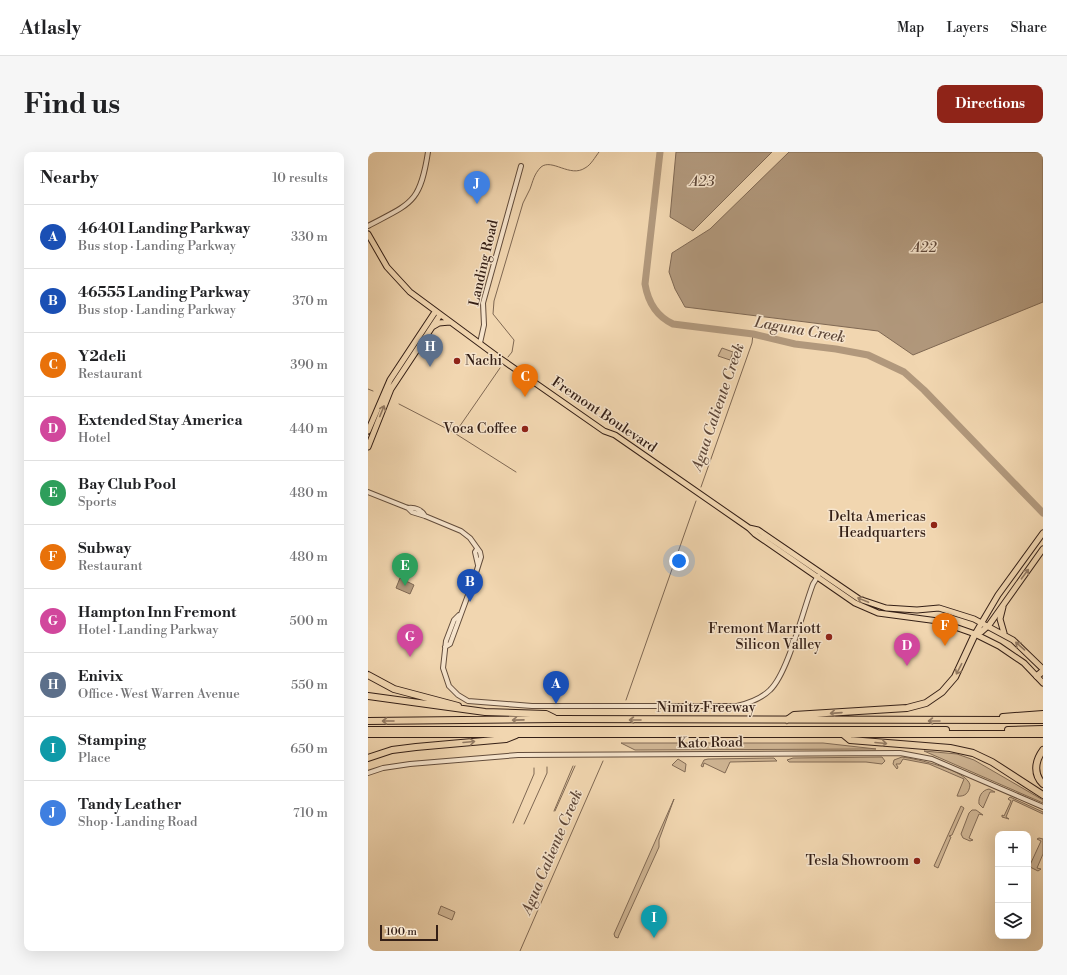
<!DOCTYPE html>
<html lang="en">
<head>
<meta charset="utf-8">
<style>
  body { margin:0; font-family:"Libre Bodoni",serif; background:#f6f6f6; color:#202124 }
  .controls { position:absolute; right:12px; bottom:12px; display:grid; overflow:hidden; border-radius:8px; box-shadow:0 4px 16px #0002 }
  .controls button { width:36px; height:36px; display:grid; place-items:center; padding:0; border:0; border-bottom:1px solid #e0e0e0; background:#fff; color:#202124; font:20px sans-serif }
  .scale { position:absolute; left:12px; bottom:10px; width:58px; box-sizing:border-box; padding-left:4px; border:2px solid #341f16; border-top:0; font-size:11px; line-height:14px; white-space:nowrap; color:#341f16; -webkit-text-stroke:3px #f6e4cc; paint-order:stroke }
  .you { position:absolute; left:311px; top:409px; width:14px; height:14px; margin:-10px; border:3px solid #fff; border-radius:50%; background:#1a73e8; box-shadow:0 0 0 6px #1a73e833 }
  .badge { display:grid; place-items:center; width:26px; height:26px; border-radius:50%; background:#8f2418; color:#fff; font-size:13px; font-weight:700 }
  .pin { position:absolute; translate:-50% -33px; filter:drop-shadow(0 1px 2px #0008) }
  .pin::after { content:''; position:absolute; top:21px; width:14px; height:12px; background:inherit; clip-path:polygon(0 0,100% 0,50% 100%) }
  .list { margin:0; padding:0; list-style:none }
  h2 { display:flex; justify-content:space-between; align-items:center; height:52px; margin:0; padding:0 16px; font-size:17px }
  h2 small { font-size:13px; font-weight:400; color:#757577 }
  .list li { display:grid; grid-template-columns:26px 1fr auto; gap:12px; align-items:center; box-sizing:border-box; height:64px; padding:0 16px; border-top:1px solid #e0e0e0 }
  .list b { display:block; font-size:15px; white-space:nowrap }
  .list p { margin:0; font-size:13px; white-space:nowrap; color:#757577 }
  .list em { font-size:13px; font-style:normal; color:#757577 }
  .icon { flex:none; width:22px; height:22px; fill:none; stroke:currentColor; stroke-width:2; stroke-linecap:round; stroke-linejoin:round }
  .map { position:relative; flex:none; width:675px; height:799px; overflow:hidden; border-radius:8px }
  header { display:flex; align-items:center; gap:24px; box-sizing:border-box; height:56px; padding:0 20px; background:#fff; border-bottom:1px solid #e0e0e0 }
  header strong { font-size:19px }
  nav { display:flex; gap:22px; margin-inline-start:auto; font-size:14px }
  .intro { display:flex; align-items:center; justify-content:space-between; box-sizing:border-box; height:96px; padding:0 24px }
  h1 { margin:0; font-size:28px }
  .button { padding:10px 18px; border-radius:8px; background:#8f2418; color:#fff; font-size:14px; font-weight:700 }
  main { display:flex; gap:24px; padding:0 24px }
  aside { flex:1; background:#fff; border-radius:8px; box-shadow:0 4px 16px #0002 }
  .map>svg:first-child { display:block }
  .green { fill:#d1b796; stroke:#826b56 }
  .water { fill:#b1987c; stroke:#7f6853 }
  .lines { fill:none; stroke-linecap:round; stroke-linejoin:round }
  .stream { stroke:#7f6853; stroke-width:1 }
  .river { stroke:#b1987c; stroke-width:7 }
  .minor-casing { stroke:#634d3c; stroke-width:6 }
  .major-casing { stroke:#341f16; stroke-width:7 }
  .highway-casing { stroke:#341f16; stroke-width:8 }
  .minor { stroke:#f6e4cc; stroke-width:4 }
  .major { stroke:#f1d6b0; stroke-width:5 }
  .highway { stroke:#f1d6b0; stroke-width:6 }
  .oneway { stroke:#927a63 }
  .poi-dot { fill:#8f2418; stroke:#f6e4cc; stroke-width:1.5 }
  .labels { text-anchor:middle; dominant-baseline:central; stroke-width:3; stroke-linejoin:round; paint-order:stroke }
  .street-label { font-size:14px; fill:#341f16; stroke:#f6e4cc }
  .poi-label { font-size:14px; fill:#341f16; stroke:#f6e4cc; text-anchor:end }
  .water-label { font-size:15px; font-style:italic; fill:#60493a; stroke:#f6e4cc }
</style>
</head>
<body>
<header>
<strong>Atlasly</strong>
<nav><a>Map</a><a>Layers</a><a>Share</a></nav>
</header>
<div class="intro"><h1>Find us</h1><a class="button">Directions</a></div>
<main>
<aside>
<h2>Nearby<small>10 results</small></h2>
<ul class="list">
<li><span class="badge" style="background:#1a4fb4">A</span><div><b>46401 Landing Parkway</b><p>Bus stop · Landing Parkway</p></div><em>330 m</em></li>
<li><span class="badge" style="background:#1a4fb4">B</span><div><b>46555 Landing Parkway</b><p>Bus stop · Landing Parkway</p></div><em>370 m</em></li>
<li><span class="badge" style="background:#e8710a">C</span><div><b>Y2deli</b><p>Restaurant</p></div><em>390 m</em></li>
<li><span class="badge" style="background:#d1479c">D</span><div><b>Extended Stay America</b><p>Hotel</p></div><em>440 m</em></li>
<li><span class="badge" style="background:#2e9e5b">E</span><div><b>Bay Club Pool</b><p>Sports</p></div><em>480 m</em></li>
<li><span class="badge" style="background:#e8710a">F</span><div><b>Subway</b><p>Restaurant</p></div><em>480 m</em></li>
<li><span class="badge" style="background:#d1479c">G</span><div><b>Hampton Inn Fremont</b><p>Hotel · Landing Parkway</p></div><em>500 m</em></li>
<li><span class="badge" style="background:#5c6f8a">H</span><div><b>Enivix</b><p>Office · West Warren Avenue</p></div><em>550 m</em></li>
<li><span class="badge" style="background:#0f9aa8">I</span><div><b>Stamping</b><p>Place</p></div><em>650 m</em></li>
<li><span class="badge" style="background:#3f7fe0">J</span><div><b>Tandy Leather</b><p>Shop · Landing Road</p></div><em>710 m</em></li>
</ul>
</aside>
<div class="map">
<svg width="675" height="799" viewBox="0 0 675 799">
  <rect width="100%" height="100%" fill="#f1d6b0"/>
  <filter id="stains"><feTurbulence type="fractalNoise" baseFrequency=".005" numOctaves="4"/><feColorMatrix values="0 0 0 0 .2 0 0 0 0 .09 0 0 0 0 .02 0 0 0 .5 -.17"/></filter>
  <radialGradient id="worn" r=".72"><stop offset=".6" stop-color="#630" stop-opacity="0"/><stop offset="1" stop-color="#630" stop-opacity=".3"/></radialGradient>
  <path class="green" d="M354 196 365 200 362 208 350 204Z
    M253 591H455L508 597 267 598Z
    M556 599 589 602 606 608 675 648V651Z
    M514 605 517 609 514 612 498 610H421L419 608 425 606Z
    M534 605C549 607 599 618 602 633 601 641 597 645 589 644L596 627 561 612 535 607 532 612H528L530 615 529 617 525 612 526 608Z
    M406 606 409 609 362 610 357 621 336 611 335 615 333 614 336 608 340 607Z
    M310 607 318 612 317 620 304 613Z
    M621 637 627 640H622L615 656 611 652C610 645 614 638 621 637Z
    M642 645 675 660V662L645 648 638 665 641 667 634 665V663L636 664 643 649 640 647Z
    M306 647 291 688V695L251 783 250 786 247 785 246 782Z
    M593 654 596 656 584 683 581 684 583 685 570 716 566 714Z
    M604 658H608L615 663 611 662 601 686 605 688 602 689 595 686 593 682 601 661Z
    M671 686 675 687V702L669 716 673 717 670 719 660 714V712L662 713 673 689 669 687Z
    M73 754 87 760 84 768 70 762Z"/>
  <path class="water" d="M308 0H404L325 79 302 65Z
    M421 0H675V150L545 203 510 179 317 155 307 137 301 120 304 101 342 77Z
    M32 426 46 433 42 442 28 436Z"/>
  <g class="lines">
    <path class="stream" d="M140 205 144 200 146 188 125 162 126 149 155 51C157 46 160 42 162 37 165 29 166 22 173 15 184 6 202 26 217 16 223 13 227 5 231 0
      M0 237 5 239
      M31 252 87 281 132 216
      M88 282 148 320
      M333 335 384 191 385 182
      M258 548 328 349
      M186 659 205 614
      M187 659 207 614
      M145 671 166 622V616
      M156 672 179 621V615
      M152 799 235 609"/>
    <path class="river" d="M292 0 277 132C280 150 288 164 305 172L385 182 427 192 468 197 500 203 536 220 556 238 675 361"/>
    <defs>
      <path id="minor" d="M0 74C43 51 52 52 60 0
        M112 191 116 173 115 151 153 14
        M0 340 40 356C47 355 54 358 57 364
        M40 356 44 360 57 364 93 379 102 386 112 400 113 405 107 424 82 492 77 495
        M109 397 107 400 110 413
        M91 463 86 468 78 489 75 516 81 534 90 543 100 549 164 554H369C381 551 393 547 402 538 420 521 435 458 445 432L450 424
        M0 621 15 616 42 612 150 603 532 601 564 607 675 655"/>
      <path id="major" d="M0 82 19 115 42 140 130 205 236 279 247 283 381 376 387 382 487 451 510 461 570 469 607 482 631 494 656 511 675 531
        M64 175 71 171 82 170
        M0 279 22 228 67 160
        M0 295 23 237 72 163
        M381 376 390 378 491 447 518 456 549 458 571 456 606 467 645 488 675 517
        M635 455 632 467 636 481
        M607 482 630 443 675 381
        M607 482 613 480 621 473 675 397"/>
      <path id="highway" d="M0 523 26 537 90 554
        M669 524 675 519
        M0 544 117 560 178 562 186 566
        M635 565 675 562
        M419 568 426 563 539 556 558 551 574 540 587 525 607 482
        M0 569 189 567 675 568
        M0 578H578
        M640 578 675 577
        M0 582H675
        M476 583 482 588 582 596 605 601 624 610 675 643
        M675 598C667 609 665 622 675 632
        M0 606 24 598 48 595 138 587 148 583"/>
    </defs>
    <use href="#minor" class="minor-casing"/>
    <use href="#major" class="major-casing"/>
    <use href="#highway" class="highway-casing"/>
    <use href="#minor" class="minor"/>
    <use href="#major" class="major"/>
    <use href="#highway" class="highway"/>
  </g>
  <defs><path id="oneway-shaft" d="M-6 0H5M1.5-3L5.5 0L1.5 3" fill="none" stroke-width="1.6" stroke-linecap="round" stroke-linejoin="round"/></defs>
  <g class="oneway">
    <use href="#oneway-shaft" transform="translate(14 259) rotate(-68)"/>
    <use href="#oneway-shaft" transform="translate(657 422) rotate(-53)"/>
    <use href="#oneway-shaft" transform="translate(495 448) rotate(-158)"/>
    <use href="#oneway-shaft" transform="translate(652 494) rotate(-139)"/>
    <use href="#oneway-shaft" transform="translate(591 517) rotate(117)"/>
    <use href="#oneway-shaft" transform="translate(468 561) rotate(176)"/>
    <use href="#oneway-shaft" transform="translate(150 568) rotate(179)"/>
    <use href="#oneway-shaft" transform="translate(267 568) rotate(-180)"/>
    <use href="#oneway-shaft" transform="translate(20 569) rotate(180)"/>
    <use href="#oneway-shaft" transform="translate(566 569) rotate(-180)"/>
    <use href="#oneway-shaft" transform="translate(101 590) rotate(-5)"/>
    <use href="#oneway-shaft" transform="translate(513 591) rotate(5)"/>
  </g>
  <g class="poi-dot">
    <circle cx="89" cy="209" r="4"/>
    <circle cx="157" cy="277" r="4"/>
    <circle cx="566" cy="373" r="4"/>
    <circle cx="461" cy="485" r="4"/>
    <circle cx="549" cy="709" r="4"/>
  </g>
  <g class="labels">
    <g class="street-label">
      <text transform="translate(116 111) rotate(-77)">Landing Road</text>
      <text transform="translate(236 263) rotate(34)">Fremont Boulevard</text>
      <text x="338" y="556">Nimitz Freeway</text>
      <text transform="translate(342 591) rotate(-1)">Kato Road</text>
    </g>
    <g class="poi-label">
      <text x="97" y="209" text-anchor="start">Nachi</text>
      <text x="149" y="277">Voca Coffee</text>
      <text x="558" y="365">Delta Americas<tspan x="558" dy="16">Headquarters</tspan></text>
      <text x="453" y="477">Fremont Marriott<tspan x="453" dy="16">Silicon Valley</tspan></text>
      <text x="541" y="709">Tesla Showroom</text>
    </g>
    <g class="water-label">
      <text x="334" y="29">A23</text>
      <text x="556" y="95">A22</text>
      <text transform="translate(432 178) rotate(10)">Laguna Creek</text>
      <text transform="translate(350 255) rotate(-71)">Agua Caliente Creek</text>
      <text transform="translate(184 700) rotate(-67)">Agua Caliente Creek</text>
    </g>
  </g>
  <rect width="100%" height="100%" filter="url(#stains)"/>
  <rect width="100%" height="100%" fill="url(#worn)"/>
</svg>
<div class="controls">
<button>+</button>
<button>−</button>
<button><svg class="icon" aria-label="layers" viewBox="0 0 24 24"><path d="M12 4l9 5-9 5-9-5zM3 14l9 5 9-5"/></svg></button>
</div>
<div class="scale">100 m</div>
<div class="you"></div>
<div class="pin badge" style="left:188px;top:552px;background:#1a4fb4">A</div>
<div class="pin badge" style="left:102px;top:450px;background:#1a4fb4">B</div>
<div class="pin badge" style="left:157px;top:245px;background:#e8710a">C</div>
<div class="pin badge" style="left:539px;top:514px;background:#d1479c">D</div>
<div class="pin badge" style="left:37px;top:434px;background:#2e9e5b">E</div>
<div class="pin badge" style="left:577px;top:494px;background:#e8710a">F</div>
<div class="pin badge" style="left:42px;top:505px;background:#d1479c">G</div>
<div class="pin badge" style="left:62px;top:215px;background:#5c6f8a">H</div>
<div class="pin badge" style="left:286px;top:786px;background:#0f9aa8">I</div>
<div class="pin badge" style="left:109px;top:52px;background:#3f7fe0">J</div>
</div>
</main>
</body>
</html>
